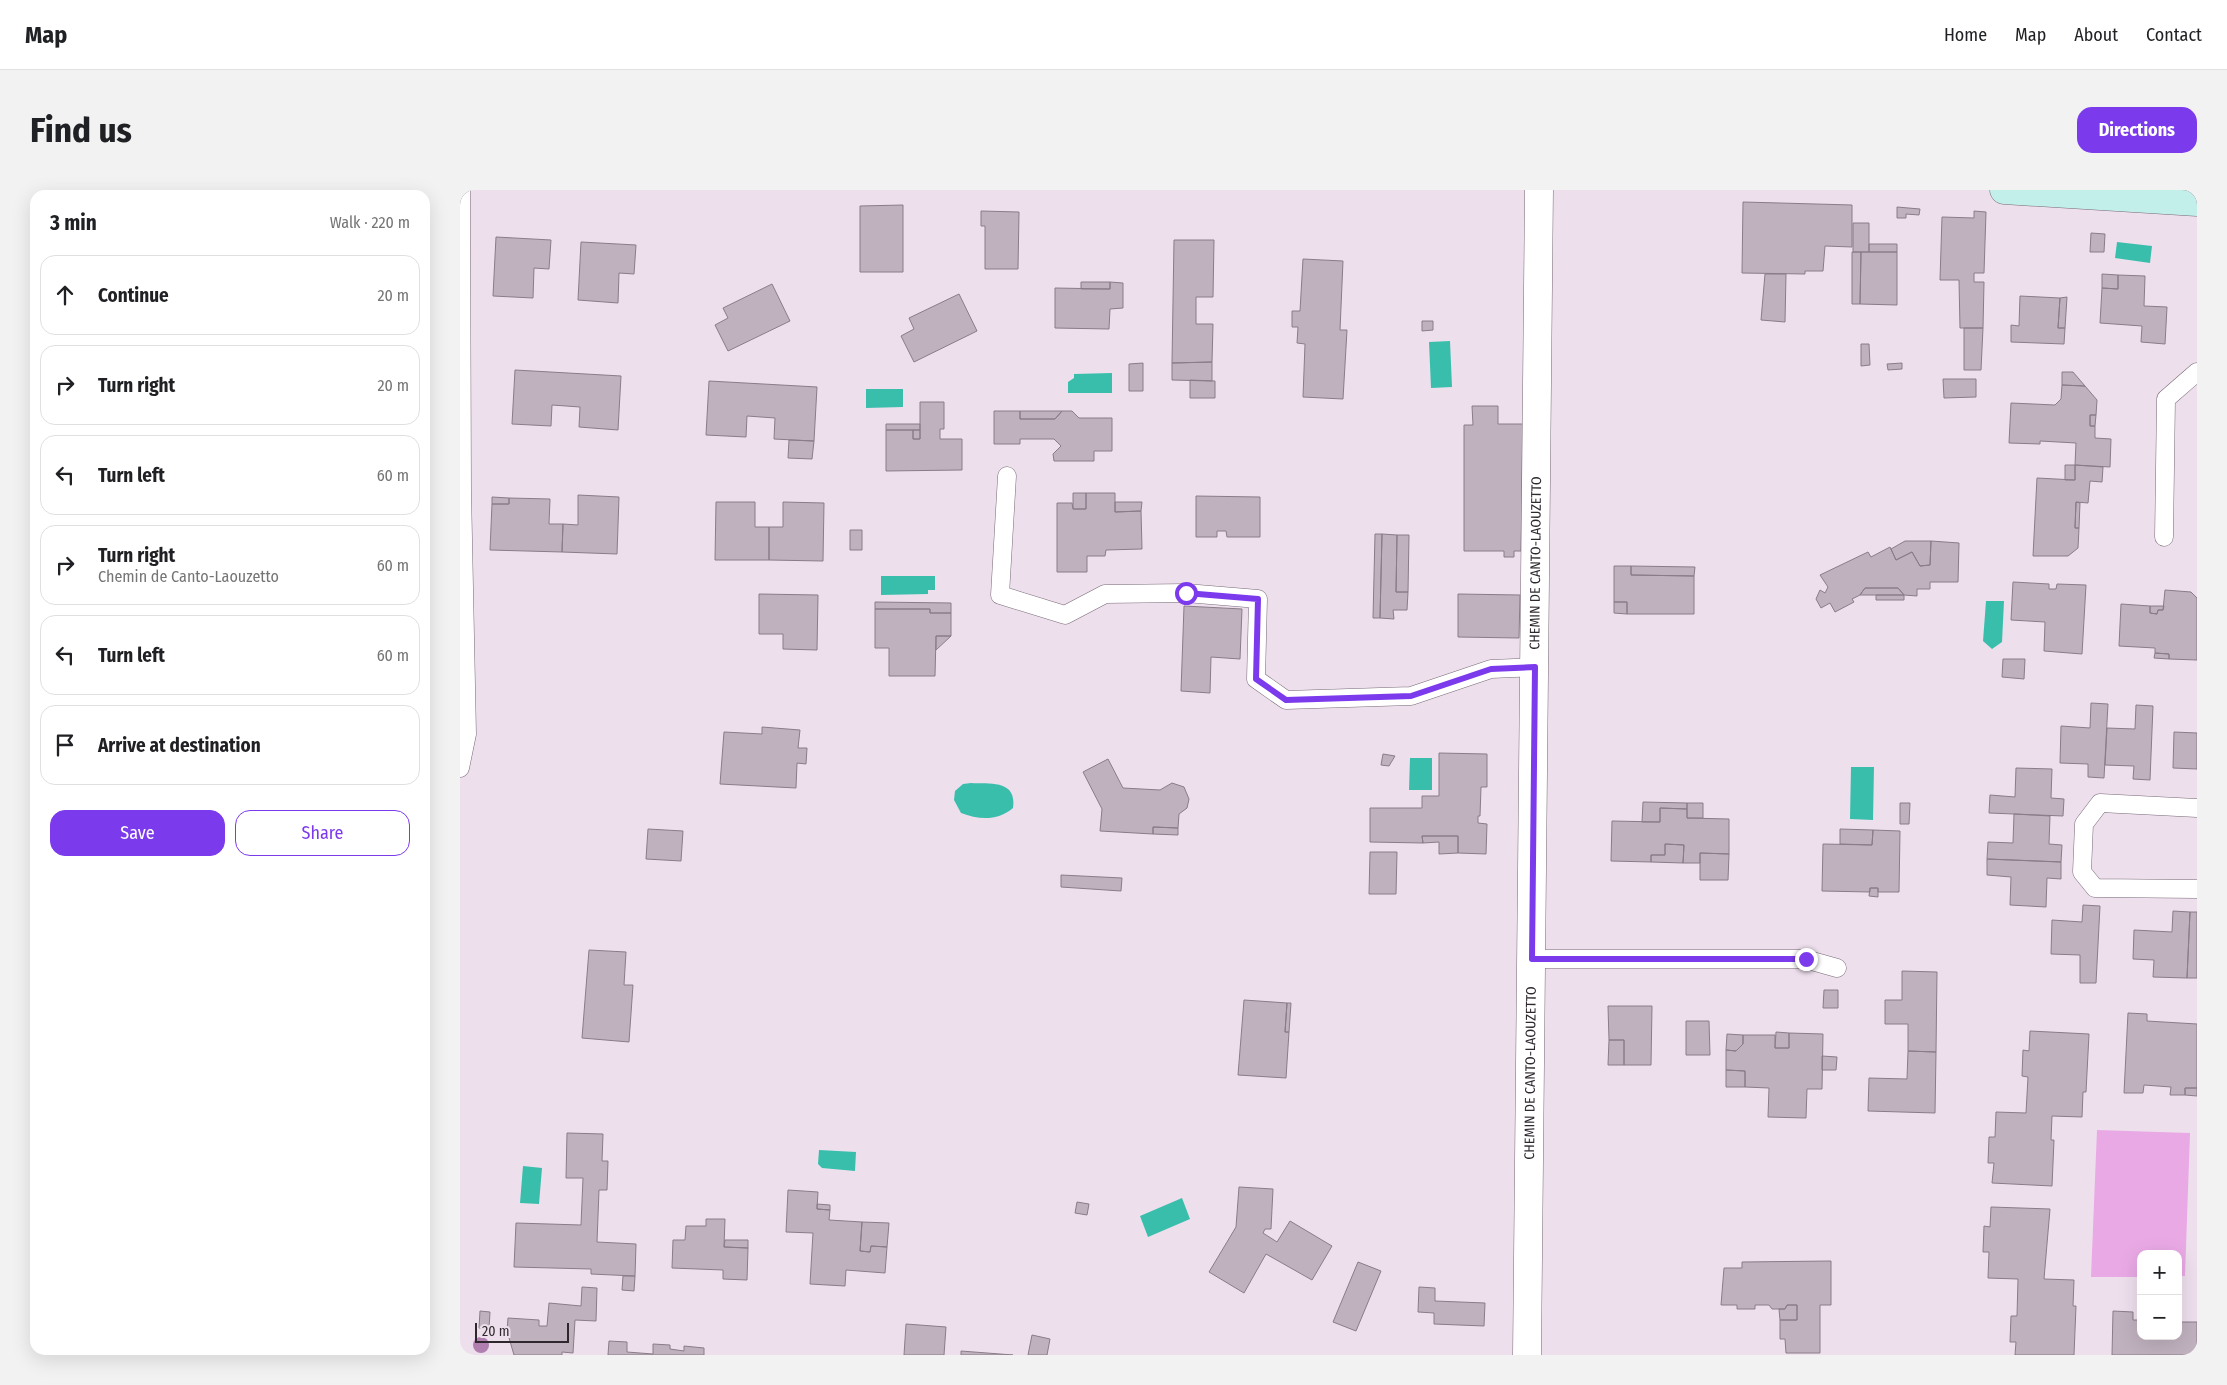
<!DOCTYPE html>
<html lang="en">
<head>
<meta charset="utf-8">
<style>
  body { margin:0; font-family:"Fira Sans Condensed",sans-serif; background:#f2f2f2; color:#202124 }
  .controls { position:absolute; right:15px; bottom:15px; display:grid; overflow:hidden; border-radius:10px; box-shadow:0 5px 20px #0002 }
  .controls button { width:45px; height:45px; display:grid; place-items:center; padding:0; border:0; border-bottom:1px solid #e0e0e0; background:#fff; color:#202124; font:25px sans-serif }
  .scale { position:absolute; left:15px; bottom:12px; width:94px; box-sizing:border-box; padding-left:5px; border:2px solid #2e282e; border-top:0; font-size:14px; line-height:18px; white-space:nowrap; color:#2e282e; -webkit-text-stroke:4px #eedfed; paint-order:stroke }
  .stop { position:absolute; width:15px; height:15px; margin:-11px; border:4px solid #7c3aed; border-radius:50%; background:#fff }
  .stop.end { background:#7c3aed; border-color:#fff; box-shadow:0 1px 5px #0008 }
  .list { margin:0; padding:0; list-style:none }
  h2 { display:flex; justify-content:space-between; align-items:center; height:65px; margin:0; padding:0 20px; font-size:21px }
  h2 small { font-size:16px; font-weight:400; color:#757577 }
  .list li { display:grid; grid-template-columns:32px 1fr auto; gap:15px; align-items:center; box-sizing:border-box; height:80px; margin:0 10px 10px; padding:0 10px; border:1px solid #e0e0e0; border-radius:15px }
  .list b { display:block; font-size:19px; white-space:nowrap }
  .list p { margin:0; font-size:16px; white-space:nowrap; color:#757577 }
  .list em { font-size:16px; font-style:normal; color:#757577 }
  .actions { display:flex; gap:10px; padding:15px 20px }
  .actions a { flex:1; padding:11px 0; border:1px solid #7c3aed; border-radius:15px; text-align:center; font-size:18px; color:#7c3aed }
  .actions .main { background:#7c3aed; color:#fff }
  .icon { flex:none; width:28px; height:28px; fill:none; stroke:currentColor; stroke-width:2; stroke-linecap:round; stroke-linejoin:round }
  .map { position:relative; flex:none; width:1737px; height:1165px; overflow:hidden; border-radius:15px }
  header { display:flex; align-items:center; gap:30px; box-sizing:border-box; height:70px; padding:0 25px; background:#fff; border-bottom:1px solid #e0e0e0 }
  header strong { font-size:24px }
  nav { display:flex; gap:28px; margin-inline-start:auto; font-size:18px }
  .intro { display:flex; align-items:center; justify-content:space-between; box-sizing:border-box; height:120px; padding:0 30px }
  h1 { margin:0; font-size:35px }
  .button { padding:12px 22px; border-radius:15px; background:#7c3aed; color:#fff; font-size:18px; font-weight:700 }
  main { display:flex; gap:30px; padding:0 30px }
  aside { flex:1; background:#fff; border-radius:15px; box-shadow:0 5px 20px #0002 }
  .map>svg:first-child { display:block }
  .green { fill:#e9a9e5 }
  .water { fill:#3abeac }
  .building { fill:#c0b1be; stroke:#8a7c89 }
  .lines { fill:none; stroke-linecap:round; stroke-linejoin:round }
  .service-casing { stroke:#776a76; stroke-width:19 }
  .minor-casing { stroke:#776a76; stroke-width:29 }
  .secondary-casing { stroke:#776a76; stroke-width:29 }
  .service { stroke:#fff; stroke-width:18 }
  .minor { stroke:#fff; stroke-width:28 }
  .secondary { stroke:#c2efea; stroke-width:28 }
  .tree { fill:#b07faf }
  .route { stroke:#7c3aed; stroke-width:6 }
  .labels { text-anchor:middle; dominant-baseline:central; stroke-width:4; stroke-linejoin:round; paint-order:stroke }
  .street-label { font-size:14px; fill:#2e282e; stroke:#eedfed }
</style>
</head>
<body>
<header>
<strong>Map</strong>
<nav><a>Home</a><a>Map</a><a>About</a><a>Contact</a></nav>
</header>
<div class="intro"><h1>Find us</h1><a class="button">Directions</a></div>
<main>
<aside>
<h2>3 min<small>Walk · 220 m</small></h2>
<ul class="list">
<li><svg class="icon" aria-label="ahead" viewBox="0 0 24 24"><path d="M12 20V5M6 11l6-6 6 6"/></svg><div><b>Continue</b></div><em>20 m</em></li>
<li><svg class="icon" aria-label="right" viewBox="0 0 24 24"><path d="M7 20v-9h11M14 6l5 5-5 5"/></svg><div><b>Turn right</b></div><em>20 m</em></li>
<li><svg class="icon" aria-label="left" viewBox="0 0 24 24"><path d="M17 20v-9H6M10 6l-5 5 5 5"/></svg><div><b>Turn left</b></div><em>60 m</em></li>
<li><svg class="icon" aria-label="right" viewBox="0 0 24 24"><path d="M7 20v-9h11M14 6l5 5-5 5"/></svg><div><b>Turn right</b><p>Chemin de Canto-Laouzetto</p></div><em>60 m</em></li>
<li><svg class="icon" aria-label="left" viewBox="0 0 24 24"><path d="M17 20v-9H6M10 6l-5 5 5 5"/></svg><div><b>Turn left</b></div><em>60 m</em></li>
<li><svg class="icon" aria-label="arrive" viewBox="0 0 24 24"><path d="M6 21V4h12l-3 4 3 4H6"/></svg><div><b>Arrive at destination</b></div></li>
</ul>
<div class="actions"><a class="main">Save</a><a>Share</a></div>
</aside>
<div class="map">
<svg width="1737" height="1165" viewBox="0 0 1737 1165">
  <rect width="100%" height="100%" fill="#eedfed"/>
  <path class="green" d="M1637 940 1730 943 1725 1086H1718V1064H1681V1087H1631Z"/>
  <path class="water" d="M1657 52 1692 56 1690 73 1655 68Z
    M990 151 992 197 971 198 969 152Z
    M652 183V203H608V192L614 188V184Z
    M406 199H443V217L406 218Z
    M421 386H475V400H468V404L421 405Z
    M1526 411H1544L1542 452 1532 459 1523 451Z
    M950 568H972V600H949Z
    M1391 577H1414L1413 630 1390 629Z
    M511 593C531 594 557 590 553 618 538 631 519 630 501 623L494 610 495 601 503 594Z
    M359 960 396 962 395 981 362 978 358 974Z
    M63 976 82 978 79 1014 60 1013Z
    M722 1008 730 1029 688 1047 680 1026Z"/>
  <path class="building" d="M1283 12 1392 15V57L1365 56 1363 81H1345V84L1282 83Z
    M443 15V82H400V16Z
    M1437 17 1460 19 1459 25 1446 24V28H1437Z
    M521 21 559 22 558 79H525V36H521Z
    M1514 21 1526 22 1524 83H1514V92H1524L1523 138H1500L1499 90H1480L1482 27 1514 28Z
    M1393 33H1409V62H1393Z
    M1631 43 1645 44 1644 62H1630Z
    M36 47 91 50 89 79 74 78 73 108 33 106Z
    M714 50H754L753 107H736V134H753L752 172 712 173Z
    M121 52 176 55 174 84 159 83 158 113 118 110Z
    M1409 54H1437V62H1409Z
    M1392 62H1401L1400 114H1392Z
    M1401 62H1437V115L1400 114Z
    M843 69 883 71 880 140H887L883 209 843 207 845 154 837 153 838 137H832V121H840Z
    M1305 84H1326L1325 132 1301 130Z
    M1642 84 1658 85V99L1642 98Z
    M1658 85 1685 86 1684 116 1707 117 1705 154 1681 152 1682 136 1640 133 1642 98 1658 99Z
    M621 92H650V99H621Z
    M650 92 663 93V118L650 119 649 139 595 138V98L650 99Z
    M312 94 330 131 268 161 255 135 268 128 263 118Z
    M499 104 517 141 454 172 441 146 454 139 449 128Z
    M1560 106 1600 108 1598 138H1605L1604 154 1551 152V135L1559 136Z
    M1607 107 1605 138H1598L1600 108Z
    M962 131H973V140L962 141Z
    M1504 138H1523L1521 180H1504Z
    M1401 154H1409L1410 175 1401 176Z
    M752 172V191L712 190V173Z
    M683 173V201H669V174Z
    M1442 173V179L1428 180 1427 174Z
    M55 180 161 186 158 240 119 237 120 217 92 215 91 236 52 234Z
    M1602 182H1613L1625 196 1602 195Z
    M1483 189H1516V207L1484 208Z
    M730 190 755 191V208H730Z
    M249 191 357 197 354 251 314 249 315 228 287 226 286 247 246 245Z
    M1602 195 1625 196 1637 210 1636 225H1630V236H1635V248L1651 249 1650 277 1615 275 1616 253 1580 251V254L1549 253 1551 213 1595 215 1601 209Z
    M460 212H484V239H480V249H502V280L426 281V240H453V249H460Z
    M1012 216H1038V234H1063L1061 361H1054V367H1044V361H1004V235H1013Z
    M534 221H560V229H595L602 221H612L619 228H652V261H634V271H594L593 264 601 256 594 249H560V254H534Z
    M560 221H602L595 229H560Z
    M1630 225H1636L1635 236H1630Z
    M426 234H460V240H426Z
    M453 240H460V249H453Z
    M329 250 354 251 352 269 328 268Z
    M1605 275H1615V290H1605Z
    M1615 275 1643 277 1642 292 1630 291 1628 313 1616 312 1615 338H1619L1618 358 1608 366H1573L1577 288 1615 290Z
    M613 303H626V319H613Z
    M626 303H655V322L681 321 682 359 646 360 645 366H627V382H597V313H612L613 319H626Z
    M118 305 159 307 157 364 102 362 103 334 118 335Z
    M736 306 800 307V347H767L766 341H757V347H736Z
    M32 307 49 308V314H32Z
    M49 308 90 309 89 334H103L102 362 30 360 32 314H49Z
    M256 312H295V337H309V370H255Z
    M323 312 364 313 363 371 309 370V337H323Z
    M655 312H682L681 321 655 322Z
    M1616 312 1620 313 1619 338H1615Z
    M390 340H402V360H390Z
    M915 344H922L920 428H913Z
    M922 344 937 345 936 402H948L947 420H933L934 429 920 428Z
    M937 345H949L948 402H936Z
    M1445 351H1471L1470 375 1460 376 1452 362 1436 370 1431 359Z
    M1471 351 1499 353 1498 392H1470V399H1457V406L1444 405 1438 398H1405L1400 405 1392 409 1394 412 1375 422 1370 413 1361 418 1356 409 1360 400 1365 403 1368 397 1360 385 1408 362 1411 367 1430 357 1436 370 1452 362 1460 376 1470 375Z
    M1154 376H1171V385L1234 386V424H1167V412H1154Z
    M1171 376 1235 377 1234 386 1171 385Z
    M1553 392 1589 394V399H1596L1597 394 1626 395 1622 464 1584 461 1585 432 1551 430Z
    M1405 398H1438L1444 405H1400Z
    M1705 400 1731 402 1737 408V470L1709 469V464L1695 463V458L1659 456 1661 414 1690 416V423L1697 424 1698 420H1703Z
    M299 404 358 405 357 460 323 459V444H299Z
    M998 404 1060 405 1059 448 998 447Z
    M1416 405H1444V410H1416Z
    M415 412 491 413V423H470V419H415Z
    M1154 412H1167V424L1154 423Z
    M724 416 782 419 780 469 751 467 750 503 721 501Z
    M1690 416H1704L1703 420H1698L1697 424 1690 423Z
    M415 419H470V423H491V446H476L475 486H429V458H415Z
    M476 446H491L476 460Z
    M1695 463 1709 464V469L1694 468Z
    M1543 469H1565L1564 489 1542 487Z
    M1631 513 1648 514 1644 588 1628 587V574L1600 573 1601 536 1630 538Z
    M1676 515 1693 516 1690 590 1673 589 1674 576 1645 575 1647 538 1675 539Z
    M302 537 340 540 338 558H347L346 574 337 573 336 598 260 594 264 542 302 544Z
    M1714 542 1737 543V579L1713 578Z
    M979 563 1027 564V597H1021L1020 626H1018V633L1027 634 1026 664 998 663V646H962L963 653 910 652V618H962V606H979Z
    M923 564 935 566 929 576 921 575Z
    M648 569 663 598 700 600 712 593 724 597 729 609 727 618 719 624 718 638 693 637V644L640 641 642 619 623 582Z
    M1556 578 1592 579 1591 608 1604 609 1603 626 1529 623 1530 605 1555 607Z
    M1183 612 1227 613V619L1200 618V632H1182Z
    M1227 613H1243V628H1227Z
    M1440 613H1450L1449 634H1440Z
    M1200 618 1227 619V628L1269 629V664L1240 663V673H1223L1224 655 1205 654V665H1191V672L1151 671 1152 631 1200 632Z
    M1554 624 1590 626 1589 654 1602 655 1601 672 1527 669 1528 652 1553 653Z
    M693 637 718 638V645L693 644Z
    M188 639 223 641 221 671 186 669Z
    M1380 639 1413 640 1412 655 1380 654Z
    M1413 640 1440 641 1439 702H1418V698H1410V702L1362 701 1363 654 1412 655Z
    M962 646H998V663L979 664V652L963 653Z
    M1205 654 1224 655 1223 673 1191 672V665H1205Z
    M910 662H937L936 704H909Z
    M1240 663 1269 664 1268 690H1240Z
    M1527 669 1601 672V689L1587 688 1586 717 1550 715 1551 687 1527 685Z
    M601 685 662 688 661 701 601 697Z
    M1410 698H1418V707L1409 706Z
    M1623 715 1640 716 1636 793H1620V765L1591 764 1592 730 1622 732Z
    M1713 721 1730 722 1727 788 1693 787 1694 770 1673 769 1674 740 1712 742Z
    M1730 722H1737V788H1727Z
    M129 760 166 762 164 795H173L169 852 122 848Z
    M1442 781 1477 782 1476 862 1448 861V834H1425V810H1442Z
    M1364 800H1378V818H1363Z
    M784 810 827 813 825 842H829L826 888 778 885Z
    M827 813H831L829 842H825Z
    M1148 816H1192L1191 875H1164V850H1149Z
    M1668 823 1687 824V831L1737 834V898H1725V905H1710L1711 897 1684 895 1683 903H1664Z
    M1226 831H1249L1250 865H1226Z
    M1570 841 1629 844 1626 902H1623L1622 927 1592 926 1591 950H1594L1592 996 1532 993 1534 973H1528L1529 947H1535L1536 922 1566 923 1568 887 1562 886 1563 860 1569 861Z
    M1316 842 1329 843V858H1315Z
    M1329 843 1363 844 1362 899H1347L1346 928 1308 927 1309 898 1285 897V881L1266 880V860L1276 861 1283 854V845H1315V858H1329Z
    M1267 844 1283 845V854L1276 861 1266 860Z
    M1149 850H1164V875H1148Z
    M1448 861 1476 862 1475 923 1408 921 1409 888 1447 889Z
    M1362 866 1377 867 1376 880H1362Z
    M1266 880 1285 881V897H1266Z
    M1725 898H1737V906L1725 905Z
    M107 943 143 944 142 971H148L147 1000H139L137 1052 176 1054 175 1086 131 1084V1079L54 1077 56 1033 121 1035 123 988H106Z
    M779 997 813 999 811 1039H805L803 1043 817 1052 830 1031 872 1056 852 1090 806 1064 784 1103 749 1082 776 1037Z
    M328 1000 358 1002 357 1019 370 1020 369 1030 402 1032 400 1061 410 1062 411 1056 427 1057 425 1083 386 1080 385 1096 350 1094 353 1043 326 1042Z
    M617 1012 629 1014 627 1025 615 1023Z
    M357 1014 370 1015V1020L357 1019Z
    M1531 1017 1590 1019 1584 1089 1614 1090 1613 1116H1616L1614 1165H1555L1556 1152H1550L1551 1126H1557L1558 1089 1528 1088 1529 1062H1523L1524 1036 1530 1037Z
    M246 1029H265L264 1057 288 1058 287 1090 263 1089V1080L212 1078 213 1050H225L226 1036H246Z
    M402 1032 429 1033 427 1057 411 1056 410 1062 400 1061Z
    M265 1050H288V1058L264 1057Z
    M1371 1071V1115H1360V1163H1326L1325 1149H1320V1130H1337V1115H1327L1325 1119H1312L1309 1115H1295V1119H1277V1115H1261L1264 1078H1282V1072Z
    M898 1072 921 1081 896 1141 873 1132Z
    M163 1086H175L174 1101 162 1100Z
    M122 1097 137 1098 136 1131 115 1130 113 1163 102 1162V1165H54L47 1141 48 1128 79 1130V1136H87L89 1113 121 1116Z
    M959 1097 975 1098V1111L1025 1113 1024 1136 974 1134V1123L958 1122Z
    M1327 1115H1337V1130H1320L1319 1119H1325Z
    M20 1121 30 1122 29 1139 19 1138Z
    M1653 1121 1673 1122V1130H1681V1146H1718V1132H1737V1165H1652Z
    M446 1134 486 1137 484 1165H444Z
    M572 1145 590 1149 587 1165H568Z
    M149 1151 167 1152V1162L193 1164V1154L210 1155V1159L224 1161V1156L244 1158V1165H148Z
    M501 1161 553 1165H501Z"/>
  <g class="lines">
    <defs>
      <path id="service" d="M547 286 540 405 605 425 645 404 726 403 798 409 796 489 826 510 951 506 1031 479 1075 477
        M1704 347 1706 209 1737 182
        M0 578 7 544 2 300 1 0
        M1737 618 1640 613 1624 634 1622 682 1635 698 1737 699
        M1072 769H1345L1377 778"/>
      <g id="minor">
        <path id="s1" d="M1067 1165 1079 0"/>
      </g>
      <path id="secondary" d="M1544 0 1737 12"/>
    </defs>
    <use href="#service" class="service-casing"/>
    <use href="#minor" class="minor-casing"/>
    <use href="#secondary" class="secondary-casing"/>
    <use href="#service" class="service"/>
    <use href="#minor" class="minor"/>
    <use href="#secondary" class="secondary"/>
  </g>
  <circle class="tree" cx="21" cy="1155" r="8"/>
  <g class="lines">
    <path class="route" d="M726 403 798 409 796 489 826 510 951 506 1031 479 1075 477 1072 769H1346"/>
  </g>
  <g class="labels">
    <g class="street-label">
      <text stroke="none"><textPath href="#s1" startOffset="792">CHEMIN DE CANTO-LAOUZETTO</textPath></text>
      <text stroke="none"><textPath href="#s1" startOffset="282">CHEMIN DE CANTO-LAOUZETTO</textPath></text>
    </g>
  </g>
</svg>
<div class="controls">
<button>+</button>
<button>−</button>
</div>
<div class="scale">20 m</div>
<div class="stop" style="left:726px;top:403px"></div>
<div class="stop end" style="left:1346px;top:769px"></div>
</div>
</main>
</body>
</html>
